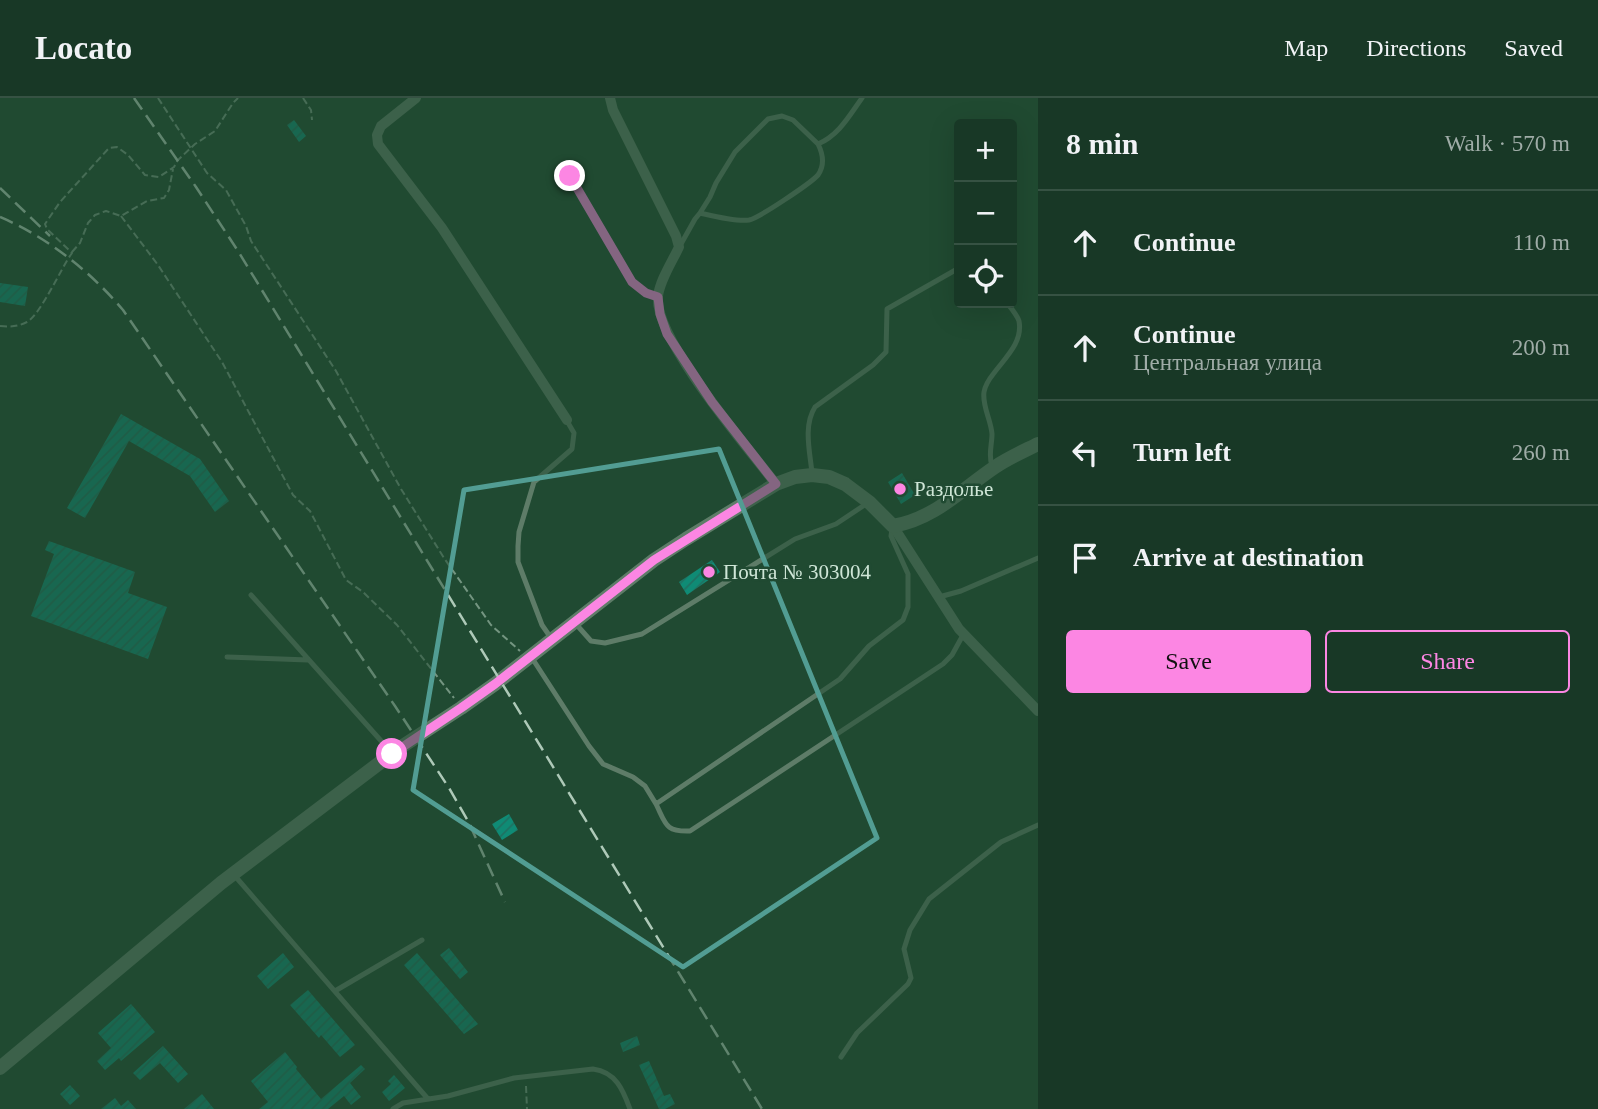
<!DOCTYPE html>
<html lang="en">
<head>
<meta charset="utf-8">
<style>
  body { margin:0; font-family:"Times New Roman",serif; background:#213f2e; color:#f1f3f6 }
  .controls { position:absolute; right:21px; top:21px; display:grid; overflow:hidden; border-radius:7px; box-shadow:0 7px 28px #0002 }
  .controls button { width:63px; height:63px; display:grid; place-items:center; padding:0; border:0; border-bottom:2px solid #365243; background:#183826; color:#f1f3f6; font:35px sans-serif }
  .stop { position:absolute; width:21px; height:21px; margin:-16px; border:5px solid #fc86e3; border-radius:50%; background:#fff }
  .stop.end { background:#fc86e3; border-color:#fff; box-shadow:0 2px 7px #0008 }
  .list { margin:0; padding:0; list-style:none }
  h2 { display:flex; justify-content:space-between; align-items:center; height:91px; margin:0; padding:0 28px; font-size:30px }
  h2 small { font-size:23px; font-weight:400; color:#9faca7 }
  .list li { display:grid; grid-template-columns:46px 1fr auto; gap:21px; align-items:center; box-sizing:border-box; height:105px; padding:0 28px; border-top:2px solid #365243 }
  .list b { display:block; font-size:26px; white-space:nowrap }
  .list p { margin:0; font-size:23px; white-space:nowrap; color:#9faca7 }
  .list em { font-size:23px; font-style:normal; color:#9faca7 }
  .actions { display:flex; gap:14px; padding:21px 28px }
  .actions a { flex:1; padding:16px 0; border:2px solid #fc86e3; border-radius:7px; text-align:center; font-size:24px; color:#fc86e3 }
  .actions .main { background:#fc86e3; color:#111 }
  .icon { flex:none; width:38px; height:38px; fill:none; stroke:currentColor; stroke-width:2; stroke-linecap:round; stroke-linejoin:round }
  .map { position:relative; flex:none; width:1038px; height:1011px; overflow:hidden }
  header { display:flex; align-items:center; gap:42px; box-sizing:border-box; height:98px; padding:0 35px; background:#183826; border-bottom:2px solid #365243 }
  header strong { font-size:33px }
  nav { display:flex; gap:38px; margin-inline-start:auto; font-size:24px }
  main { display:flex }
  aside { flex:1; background:#183826 }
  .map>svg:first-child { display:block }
  .building { fill:url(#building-hatch) }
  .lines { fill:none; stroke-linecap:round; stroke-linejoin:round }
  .path { stroke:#749581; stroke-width:2; stroke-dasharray:7 3.5; stroke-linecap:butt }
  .service { stroke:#5e7c68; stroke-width:5 }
  .minor { stroke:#5e7c68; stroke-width:10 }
  .tertiary { stroke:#5e7c68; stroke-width:14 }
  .rail { stroke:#aec9b8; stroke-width:2.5; stroke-dasharray:14 7; stroke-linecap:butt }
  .route { stroke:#fc86e3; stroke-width:9 }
  .marked { fill:none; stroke:#529d93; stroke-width:5; stroke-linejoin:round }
  .poi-dot { fill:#fc86e3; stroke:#204a32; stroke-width:2.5 }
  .labels { text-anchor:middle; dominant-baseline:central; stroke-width:5; stroke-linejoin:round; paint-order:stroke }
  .poi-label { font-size:21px; fill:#cfe6d7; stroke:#204a32; text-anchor:start }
</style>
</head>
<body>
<header>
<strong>Locato</strong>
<nav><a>Map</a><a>Directions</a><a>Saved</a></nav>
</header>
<main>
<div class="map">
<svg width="1038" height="1011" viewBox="0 0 1038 1011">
  <defs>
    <pattern id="building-hatch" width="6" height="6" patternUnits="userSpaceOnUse" patternTransform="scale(1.75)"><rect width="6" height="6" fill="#0f8b75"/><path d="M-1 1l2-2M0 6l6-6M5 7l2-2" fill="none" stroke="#1f7262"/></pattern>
  </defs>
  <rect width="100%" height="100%" fill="#204a32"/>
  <path class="building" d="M294 22 306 38 299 44 287 27Z
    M0 185 28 189 25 208 0 204Z
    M121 316 200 361 229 403 215 414 190 378 129 343 85 420 67 410Z
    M902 375 915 397 901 406 888 384Z
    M49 443 135 474 128 495 167 509 148 561 31 518 54 456 45 452Z
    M712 462 720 474 687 497 679 484Z
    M509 716 518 732 502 742 492 726Z
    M449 850 468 874 460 881 440 857Z
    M283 855 294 869 268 891 257 878Z
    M417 855 478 926 464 936 404 867Z
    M308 892 355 947 340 959 321 937 319 940 290 907Z
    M131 906 155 934 121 963 119 960 105 972 97 963 111 950 98 935Z
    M637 938 640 947 623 954 620 945Z
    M163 948 188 976 178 985 160 965 140 982 133 975Z
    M285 954 297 969 296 971 321 1001 361 967 365 971 350 985 361 999 351 1007 344 998 328 1011H259L268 1004 251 983Z
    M649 963 664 998 670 996 675 1006 665 1011H659L639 967Z
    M394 977 405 990 389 1003 382 994 391 986 388 983Z
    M70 987 80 998 70 1007 60 996Z
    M202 996 214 1011H184Z
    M115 1000 121 1008 128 1002 136 1011H101Z"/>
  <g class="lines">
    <path class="path" d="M158 0 207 75 226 92 246 128 251 143 336 273 401 391 444 460 491 527 520 553
      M303 0 311 12 312 22
      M570 78 632 184 647 196
      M121 118 158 167 222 264 293 397 310 413 346 482 363 494 397 527 454 600
      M72 154 80 145 88 125 95 117 106 113 121 118 147 103 164 100 169 92 173 71
      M0 228C10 229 17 229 27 224 41 216 61 170 72 155L47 131 45 126 60 104 109 50 117 49 128 57 145 77 159 79 174 69 178 62 195 46 215 33 233 5 238 0
      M427 616 432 581V573
      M526 988 527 1011"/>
    <path class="service" d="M700 115C713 118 736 124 749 122 759 120 811 85 818 77 825 67 823 56 818 46
      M681 146 695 121 700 115 710 99 716 85 735 54 768 21 782 18 793 22 818 46C839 37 849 18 862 0
      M992 368C988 357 992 347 992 336 991 322 982 308 984 294 985 287 990 280 994 275 1006 259 1023 244 1019 223 1017 217 1011 210 1007 205
      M812 375C810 354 803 328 815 309L873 267 886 254 887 211 959 170
      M892 431 891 438 908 476V509L903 522 869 548 840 581 656 706C666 726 665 734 690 733L943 566 952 557 963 537
      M251 497 391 654
      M939 499 961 493 1038 460
      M575 525 591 543 605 545 642 536 795 441 836 426 866 406
      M551 540 542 527 518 464V448L519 434 534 384 572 351 574 335 567 323
      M227 559 308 562
      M532 560 589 648 603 666 633 679 645 688 656 706
      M235 778 428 1001
      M335 893 422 842
      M841 959 857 935 908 886 911 880 904 851 910 832 929 801 1001 744 1038 727
      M393 1011 403 1005 448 998 514 980 593 971C616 974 623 992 630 1011"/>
    <path class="minor" d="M416 0 381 28 377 37 378 46 442 130 567 322
      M610 0 613 12 676 138 679 149C672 164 660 182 658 198 653 240 749 351 776 386
      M893 428 959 531 1038 613"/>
    <path class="tertiary" d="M0 970 221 785 398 651 461 610 495 586 654 462 686 441 776 386 795 379 812 377 829 379 845 386 869 404 893 428C934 421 961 392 995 369 1008 360 1024 353 1038 346"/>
    <path class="rail" d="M134 0 196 89 238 153 762 1011
      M0 90 50 138
      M0 119C47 139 90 173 123 212L395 608 449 690 468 723 505 804"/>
  </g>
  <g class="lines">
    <path class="route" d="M392 656 461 610 495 586 654 462 776 386 712 304 667 236 660 216 658 199 646 195 632 184 570 78"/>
  </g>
  <path d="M0 0H1038V1011H0ZM719 351 877 740 683 869 413 692 464 392Z" fill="#204a32" fill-opacity=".55" fill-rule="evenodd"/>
  <path class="marked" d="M719 351 877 740 683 869 413 692 464 392Z"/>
  <g class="poi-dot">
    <circle cx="900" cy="391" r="7"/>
    <circle cx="709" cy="474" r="7"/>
  </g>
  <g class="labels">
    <g class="poi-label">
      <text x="914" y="391">Раздолье</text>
      <text x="723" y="474">Почта № 303004</text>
    </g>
  </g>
</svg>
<div class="controls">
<button>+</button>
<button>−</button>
<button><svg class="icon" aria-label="locate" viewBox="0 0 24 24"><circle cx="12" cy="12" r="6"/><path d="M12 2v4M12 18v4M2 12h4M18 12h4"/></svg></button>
</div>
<div class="stop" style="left:392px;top:656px"></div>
<div class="stop end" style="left:570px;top:78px"></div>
</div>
<aside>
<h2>8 min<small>Walk · 570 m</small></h2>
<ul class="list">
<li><svg class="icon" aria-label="ahead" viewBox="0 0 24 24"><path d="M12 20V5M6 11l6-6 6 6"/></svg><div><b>Continue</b></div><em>110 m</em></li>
<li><svg class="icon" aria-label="ahead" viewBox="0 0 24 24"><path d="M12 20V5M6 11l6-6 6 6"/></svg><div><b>Continue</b><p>Центральная улица</p></div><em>200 m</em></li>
<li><svg class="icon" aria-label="left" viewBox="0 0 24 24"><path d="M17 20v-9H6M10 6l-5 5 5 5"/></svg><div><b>Turn left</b></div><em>260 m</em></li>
<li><svg class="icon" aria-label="arrive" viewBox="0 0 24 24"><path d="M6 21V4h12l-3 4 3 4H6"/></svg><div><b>Arrive at destination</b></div></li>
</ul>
<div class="actions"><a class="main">Save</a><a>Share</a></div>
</aside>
</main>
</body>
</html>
